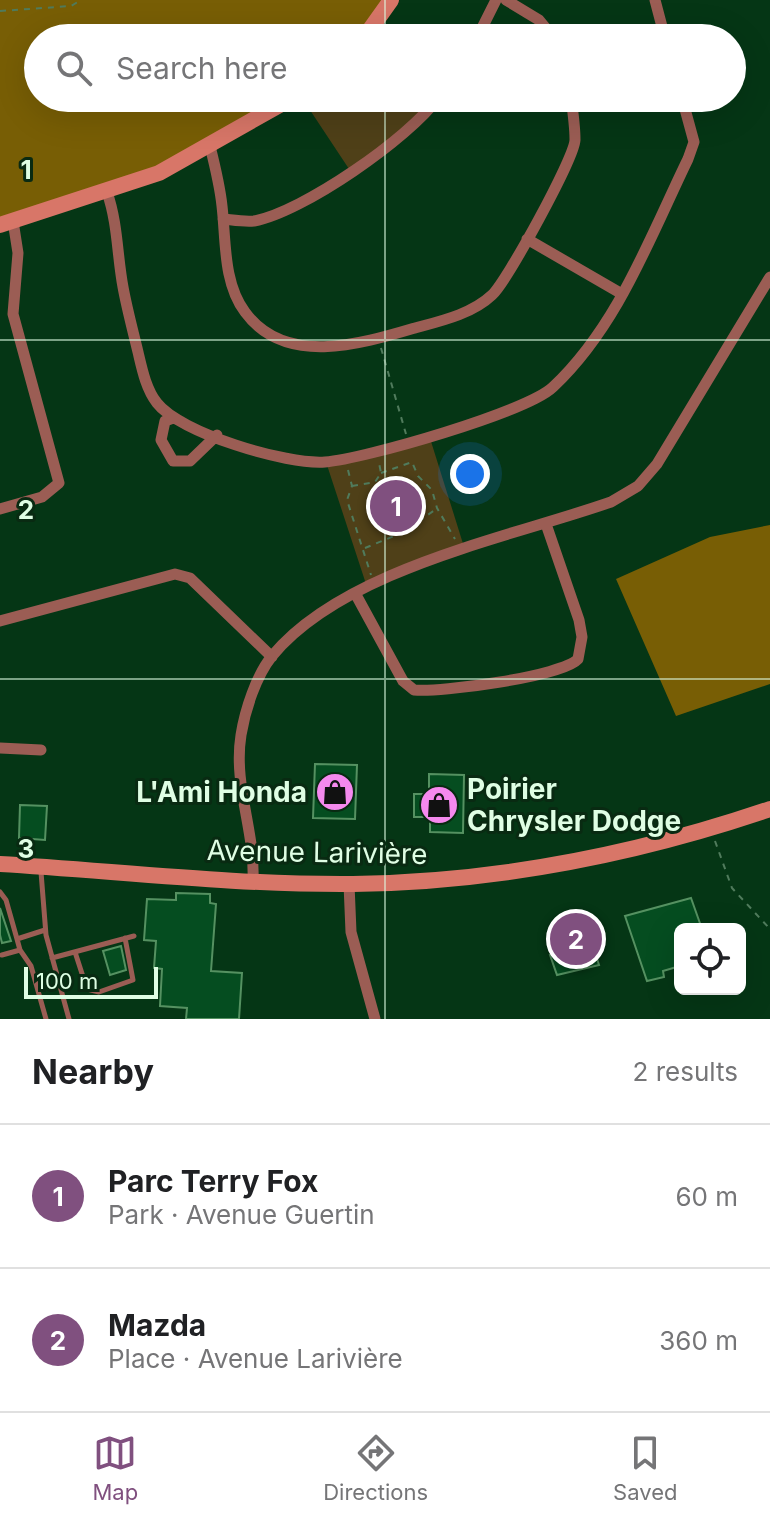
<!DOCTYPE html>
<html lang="en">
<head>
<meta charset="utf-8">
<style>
  body { margin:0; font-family:Inter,sans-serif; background:#f2f2f2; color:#202124 }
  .controls { position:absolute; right:24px; bottom:24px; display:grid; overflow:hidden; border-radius:12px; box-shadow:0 8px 32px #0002 }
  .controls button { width:72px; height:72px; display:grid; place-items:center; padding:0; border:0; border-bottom:2px solid #e0e0e0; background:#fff; color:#202124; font:40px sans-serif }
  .scale { position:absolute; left:24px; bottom:20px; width:134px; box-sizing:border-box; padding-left:8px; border:4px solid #dffee4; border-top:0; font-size:22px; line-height:28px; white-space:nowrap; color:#dffee4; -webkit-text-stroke:6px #092a12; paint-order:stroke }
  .you { position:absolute; left:470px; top:474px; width:28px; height:28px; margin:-20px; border:6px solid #fff; border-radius:50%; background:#1a73e8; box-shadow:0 0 0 12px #1a73e833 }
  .badge { display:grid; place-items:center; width:52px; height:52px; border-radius:50%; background:#80507f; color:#fff; font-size:26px; font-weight:700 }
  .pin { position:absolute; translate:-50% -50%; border:4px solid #fff; box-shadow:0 2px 8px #0006 }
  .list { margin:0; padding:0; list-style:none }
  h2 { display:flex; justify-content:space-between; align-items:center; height:104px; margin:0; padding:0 32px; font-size:34px }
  h2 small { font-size:26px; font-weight:400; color:#757577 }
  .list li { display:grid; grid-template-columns:52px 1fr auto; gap:24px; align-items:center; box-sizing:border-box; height:144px; padding:0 32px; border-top:2px solid #e0e0e0 }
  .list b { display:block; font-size:30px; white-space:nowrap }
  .list p { margin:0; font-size:26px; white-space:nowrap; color:#757577 }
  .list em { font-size:26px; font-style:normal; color:#757577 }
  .icon { flex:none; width:44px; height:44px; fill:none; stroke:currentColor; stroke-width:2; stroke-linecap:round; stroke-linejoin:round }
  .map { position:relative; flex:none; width:770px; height:1019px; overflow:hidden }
  .search { position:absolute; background:#fff; box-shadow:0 8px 32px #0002; left:24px; right:24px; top:24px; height:88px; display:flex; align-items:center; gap:20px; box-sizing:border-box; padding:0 28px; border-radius:44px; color:#757577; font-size:30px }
  .sheet { height:392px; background:#fff }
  nav { display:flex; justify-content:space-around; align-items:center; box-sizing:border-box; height:112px; border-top:2px solid #e0e0e0; background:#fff; font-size:22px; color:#757577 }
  nav a { display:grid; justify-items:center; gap:4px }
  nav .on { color:#80507f }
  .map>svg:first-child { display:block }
  .green { fill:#4f4018 }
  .forest { fill:#785e05 }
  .building { fill:#054d20; stroke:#559161; stroke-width:2 }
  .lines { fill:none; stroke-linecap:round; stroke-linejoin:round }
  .path { stroke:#507b5c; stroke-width:2; stroke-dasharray:6 6; stroke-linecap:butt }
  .lane { stroke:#9b5d54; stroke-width:5 }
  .street { stroke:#9b5d54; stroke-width:11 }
  .secondary { stroke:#d87668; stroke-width:16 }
  .grid { fill:none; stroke:#dffee4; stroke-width:2; stroke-opacity:0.55 }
  .labels { text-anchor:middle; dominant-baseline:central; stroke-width:6; stroke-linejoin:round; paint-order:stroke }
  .poi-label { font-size:28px; font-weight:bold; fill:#dffee4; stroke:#092a12; text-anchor:start }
  .street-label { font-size:28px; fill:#dffee4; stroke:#092a12 }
  .grid-label { font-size:26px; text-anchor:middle; font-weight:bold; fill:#dffee4; stroke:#092a12; stroke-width:6; stroke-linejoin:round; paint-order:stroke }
</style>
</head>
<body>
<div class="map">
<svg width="770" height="1019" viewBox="0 0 770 1019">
  <rect width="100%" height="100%" fill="#053615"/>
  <path class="green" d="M302 98H408L426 113 351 172Z
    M429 435 465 550 367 587 326 462Z"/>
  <path class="forest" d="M0 0H391L364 38H38V98H292L185 161 0 225Z
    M770 525V684L676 716 616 579 710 537Z"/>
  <path class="building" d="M315 764 357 765 355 819 313 818Z
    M429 774 464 775 463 833 430 832V817H414V794H429Z
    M20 805 47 806 45 840 19 838Z
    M176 893 210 894V903L216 904 211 971 242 973 239 1019H186L187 1008 160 1006 162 969 154 968 156 941 144 940 147 899 176 900Z
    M691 898 702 929H680V966L663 971 664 977 647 981 625 916Z
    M0 908 11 941 2 943 0 935Z
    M584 918 599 965 557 975 550 955 565 951 557 926Z
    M121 946 126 970 110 975 103 951Z"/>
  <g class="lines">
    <path class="path" d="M0 11 71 6 81 0
      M381 348 406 434
      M348 470 352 486 347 500 371 575
      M381 473 412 462 418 476 432 490 437 508 455 539
      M352 486 375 482 381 473 379 463
      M365 548 404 532 436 509
      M715 841 732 888 770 929"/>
    <path class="lane" d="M41 872 46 935 69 1019
      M0 892 6 900 17 939
      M20 950 31 966 46 1019
      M75 952 87 989 99 992 133 980 125 938
      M2 955 20 950 17 939 45 930
      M52 958 134 936"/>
    <path class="street" d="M506 0 539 20 554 38
      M655 0 665 38
      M477 38 496 0
      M210 146C215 166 220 186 222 206 226 240 223 283 245 312 285 367 361 344 415 328 441 321 472 314 492 295 507 281 574 159 575 140 575 127 573 112 571 98
      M107 192C118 224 117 255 123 287 127 309 133 331 138 352 142 369 146 389 157 403 180 433 287 465 325 462 364 459 527 412 553 387 618 326 650 237 688 159L694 142 682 98
      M223 219C233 220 244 222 254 221 303 212 409 138 438 98
      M527 239 622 294
      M173 418 165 421 161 440 173 461H190L217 435
      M0 509 42 497 59 483 13 314 18 253 13 221
      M355 593 403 681 414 690C440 693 563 676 578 659L582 637 579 620 546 524
      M0 621 175 574 190 578 272 657
      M0 748 41 750
      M253 879C255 830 233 785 241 735 245 710 256 676 272 656 344 569 508 538 611 502L638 486 657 464 770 277
      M349 884 351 932 375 1019"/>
    <path class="secondary" d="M364 38 391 0
      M0 225 159 173 292 98
      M0 864C117 871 235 885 353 884 496 882 635 855 770 809"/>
  </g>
  <path class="grid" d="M385 0V38M385 98V1019M0 340H770M0 679H770"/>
  <defs>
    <symbol id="shop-disc" viewBox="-11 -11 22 22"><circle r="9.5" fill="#f589ee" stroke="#092a12"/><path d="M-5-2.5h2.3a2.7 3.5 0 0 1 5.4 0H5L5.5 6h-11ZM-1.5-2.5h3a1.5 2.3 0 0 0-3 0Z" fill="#111"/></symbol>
  </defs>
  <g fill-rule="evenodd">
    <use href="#shop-disc" x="313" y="770" width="44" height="44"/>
    <use href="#shop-disc" x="417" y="783" width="44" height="44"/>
  </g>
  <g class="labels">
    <g class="poi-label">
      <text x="467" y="789">Poirier<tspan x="467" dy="32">Chrysler Dodge</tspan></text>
      <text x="307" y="792" text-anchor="end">L'Ami Honda</text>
    </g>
    <g class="street-label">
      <text transform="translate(317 852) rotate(1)">Avenue Larivière</text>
    </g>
  </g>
  <g class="grid-label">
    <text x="26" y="179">1</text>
    <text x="26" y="519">2</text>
    <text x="26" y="858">3</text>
  </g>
</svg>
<div class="controls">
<button><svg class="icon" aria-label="locate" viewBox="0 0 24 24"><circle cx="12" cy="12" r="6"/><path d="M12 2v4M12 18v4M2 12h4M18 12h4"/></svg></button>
</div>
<div class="scale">100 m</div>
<div class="you"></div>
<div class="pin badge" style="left:396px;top:506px">1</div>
<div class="pin badge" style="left:576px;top:939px">2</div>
<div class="search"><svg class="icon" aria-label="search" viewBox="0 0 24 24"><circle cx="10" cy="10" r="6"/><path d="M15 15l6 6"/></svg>Search here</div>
</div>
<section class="sheet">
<h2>Nearby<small>2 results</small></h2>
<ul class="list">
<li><span class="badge">1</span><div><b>Parc Terry Fox</b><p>Park · Avenue Guertin</p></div><em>60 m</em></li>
<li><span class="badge">2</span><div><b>Mazda</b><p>Place · Avenue Larivière</p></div><em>360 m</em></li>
</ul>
</section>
<nav>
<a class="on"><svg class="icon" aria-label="map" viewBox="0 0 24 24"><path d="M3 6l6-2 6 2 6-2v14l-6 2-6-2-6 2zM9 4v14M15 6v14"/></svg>Map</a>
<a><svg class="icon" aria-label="directions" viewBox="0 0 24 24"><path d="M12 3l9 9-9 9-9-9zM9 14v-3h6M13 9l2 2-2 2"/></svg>Directions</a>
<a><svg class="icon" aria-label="saved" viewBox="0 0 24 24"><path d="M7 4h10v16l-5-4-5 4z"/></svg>Saved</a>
</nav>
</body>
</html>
